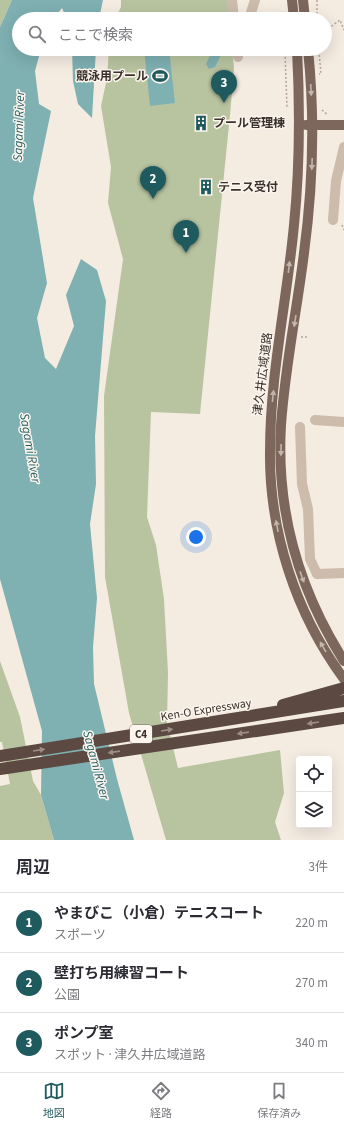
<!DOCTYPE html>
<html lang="ja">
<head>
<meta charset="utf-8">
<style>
  body { margin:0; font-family:"Source Sans 3","Noto Sans JP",sans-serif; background:#f2f2f3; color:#2b2b33 }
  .controls { position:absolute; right:12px; bottom:12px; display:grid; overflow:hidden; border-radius:4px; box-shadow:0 4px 16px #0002 }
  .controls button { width:36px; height:36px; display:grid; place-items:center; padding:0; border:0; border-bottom:1px solid #e1e1e2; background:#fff; color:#2b2b33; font:20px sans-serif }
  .you { position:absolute; left:196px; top:537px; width:14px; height:14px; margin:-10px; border:3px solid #fff; border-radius:50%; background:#1a73e8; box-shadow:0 0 0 6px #1a73e833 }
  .badge { display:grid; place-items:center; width:26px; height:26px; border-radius:50%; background:#1f5a5e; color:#fff; font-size:13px; font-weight:700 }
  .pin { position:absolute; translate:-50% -33px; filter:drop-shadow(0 1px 2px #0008) }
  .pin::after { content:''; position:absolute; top:21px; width:14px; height:12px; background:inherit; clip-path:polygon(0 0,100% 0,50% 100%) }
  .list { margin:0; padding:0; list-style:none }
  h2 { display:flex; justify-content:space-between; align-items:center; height:52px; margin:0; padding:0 16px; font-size:17px }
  h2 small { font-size:13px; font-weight:400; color:#7c7c81 }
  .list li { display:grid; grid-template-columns:26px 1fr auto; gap:12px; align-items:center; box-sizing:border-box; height:60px; padding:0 16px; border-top:1px solid #e1e1e2 }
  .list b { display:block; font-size:15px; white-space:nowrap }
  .list p { margin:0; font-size:13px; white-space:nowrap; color:#7c7c81 }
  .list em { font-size:13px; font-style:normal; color:#7c7c81 }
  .icon { flex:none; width:22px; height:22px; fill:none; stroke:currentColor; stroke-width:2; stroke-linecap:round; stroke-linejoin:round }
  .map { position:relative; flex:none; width:344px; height:840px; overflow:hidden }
  .search { position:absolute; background:#fff; box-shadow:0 4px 16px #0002; left:12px; right:12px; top:12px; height:44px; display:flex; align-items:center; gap:10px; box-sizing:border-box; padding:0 14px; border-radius:22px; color:#7c7c81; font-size:15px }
  .sheet { height:232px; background:#fff }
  nav { display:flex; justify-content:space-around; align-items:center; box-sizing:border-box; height:56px; border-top:1px solid #e1e1e2; background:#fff; font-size:11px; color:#7c7c81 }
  nav a { display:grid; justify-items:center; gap:2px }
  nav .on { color:#1f5a5e }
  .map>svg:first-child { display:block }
  .green { fill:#b8c4a0 }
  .water { fill:#7fb0b2 }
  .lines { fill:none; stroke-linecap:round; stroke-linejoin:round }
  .path { stroke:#b9a596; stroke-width:1.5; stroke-dasharray:2 2; stroke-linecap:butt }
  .minor { stroke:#cdbbac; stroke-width:10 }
  .major { stroke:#7d675c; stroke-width:10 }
  .highway { stroke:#5c4a42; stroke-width:12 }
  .oneway { fill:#c2b5ac }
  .oneway2 { fill:#9c8e87 }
  .labels { text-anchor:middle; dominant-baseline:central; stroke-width:3; stroke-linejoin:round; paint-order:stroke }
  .shield { fill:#fbf5ee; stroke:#756b66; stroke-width:1 }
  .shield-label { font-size:11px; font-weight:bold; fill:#3b302b }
  .poi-label { font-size:12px; font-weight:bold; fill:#3b302b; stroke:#fbf5ee; text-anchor:start }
  .street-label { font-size:12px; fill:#3b302b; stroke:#fbf5ee }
  .water-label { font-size:13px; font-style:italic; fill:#1f5a5e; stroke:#fbf5ee }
</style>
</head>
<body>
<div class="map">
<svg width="344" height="840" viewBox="0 0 344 840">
  <rect width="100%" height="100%" fill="#f4ebe1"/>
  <path class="green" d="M0 0H12L0 27Z
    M121 0H228L230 19H115L121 7Z
    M109 49H232L234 67 230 115 200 414 151 412 147 517 156 545 164 599 168 673 167 723 178 768 280 750 284 793 275 822 281 840H166L129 713 105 577 104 396 123 259 108 203 111 167 101 106 107 78Z
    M0 661 20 717 33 781 41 795 54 840H0V786L10 784 2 742H0Z"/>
  <path class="water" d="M12 0H103L99 19H67L62 8 53 19H19V49H41L35 71 39 104 51 111 33 198 47 283 37 318 45 358 56 369 74 326 66 295 81 259 97 270 106 301 95 436 96 484 90 524 97 598 93 647 94 684 117 779 134 840H54L41 795 42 731 0 579V27Z
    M72 49H96L92 118 78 104 73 81Z
    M144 49H169L175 103 150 106Z
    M204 49H224L215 67 209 69 206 64 211 53Z"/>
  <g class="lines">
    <path class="path" d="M317 0V19
      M325 31 340 20 344 30
      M286 49 285 53 287 107H289
      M318 52H319L321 74H319
      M322 110 328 115
      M342 225 344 230
      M301 337H309"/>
    <path class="minor" d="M232 0 234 19
      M249 19 255 0
      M237 49 238 57
      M333 220 336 181 344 147
      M315 420 344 422
      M300 427 302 484 308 509 310 559 317 574 344 573"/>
    <path class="major" d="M292 0 294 19
      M303 0 305 19
      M297 49C300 107 300 166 294 225 287 300 270 375 270 451 269 532 296 614 344 679
      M308 49C315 117 313 186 304 253 297 310 285 367 281 425 276 510 299 590 344 661
      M306 125H344"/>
    <path class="highway" d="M283 705 344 688
      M0 756 344 701
      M0 769 344 718"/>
  </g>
  <defs><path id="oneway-solid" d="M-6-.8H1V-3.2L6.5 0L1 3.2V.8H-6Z"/></defs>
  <g class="oneway">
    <use href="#oneway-solid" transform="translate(311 90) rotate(87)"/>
    <use href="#oneway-solid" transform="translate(312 164) rotate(92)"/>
    <use href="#oneway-solid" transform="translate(289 267) rotate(-83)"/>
    <use href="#oneway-solid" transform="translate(295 321) rotate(99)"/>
    <use href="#oneway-solid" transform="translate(273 396) rotate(-84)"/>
    <use href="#oneway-solid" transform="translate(281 450) rotate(91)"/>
    <use href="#oneway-solid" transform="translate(277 526) rotate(-101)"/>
    <use href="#oneway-solid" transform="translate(302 577) rotate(70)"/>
    <use href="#oneway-solid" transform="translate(323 647) rotate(-120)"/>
  </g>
  <g class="oneway2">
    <use href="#oneway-solid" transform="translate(313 723) rotate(171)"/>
    <use href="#oneway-solid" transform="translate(167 730) rotate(-9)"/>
    <use href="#oneway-solid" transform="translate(243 733) rotate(172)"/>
    <use href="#oneway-solid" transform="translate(39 750) rotate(-9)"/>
    <use href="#oneway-solid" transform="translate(114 752) rotate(172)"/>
  </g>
  <defs>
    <symbol id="stadium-bare" viewBox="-9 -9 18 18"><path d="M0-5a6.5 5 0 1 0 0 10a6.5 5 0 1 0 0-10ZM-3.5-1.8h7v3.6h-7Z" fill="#1f5a5e" stroke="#fbf5ee" stroke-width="2.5" paint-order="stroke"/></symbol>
    <symbol id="building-bare" viewBox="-9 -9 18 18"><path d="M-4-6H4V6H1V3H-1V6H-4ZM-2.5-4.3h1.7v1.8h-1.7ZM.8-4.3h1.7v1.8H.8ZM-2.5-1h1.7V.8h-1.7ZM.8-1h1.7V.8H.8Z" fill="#1f5a5e" stroke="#fbf5ee" stroke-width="2.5" paint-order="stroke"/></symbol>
  </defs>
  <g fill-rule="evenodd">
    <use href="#stadium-bare" x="149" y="65" width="22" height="22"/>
    <use href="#building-bare" x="190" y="112" width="22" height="22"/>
    <use href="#building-bare" x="195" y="176" width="22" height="22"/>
  </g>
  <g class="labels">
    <rect class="shield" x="130" y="725" width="22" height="18" rx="3"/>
    <g class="shield-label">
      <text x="141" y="734">C4</text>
    </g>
    <g class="poi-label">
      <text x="148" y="76" text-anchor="end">競泳用プール</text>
      <text x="213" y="123">プール管理棟</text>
      <text x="218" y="187">テニス受付</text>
    </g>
    <g class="street-label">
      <text transform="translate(263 374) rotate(-83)">津久井広域道路</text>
      <text transform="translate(206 710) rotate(-9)">Ken-O Expressway</text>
    </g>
    <g class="water-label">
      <text transform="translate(19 126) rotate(-88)">Sagami River</text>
      <text transform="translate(30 448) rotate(80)">Sagami River</text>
      <text transform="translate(96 765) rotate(75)">Sagami River</text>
    </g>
  </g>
</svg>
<div class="controls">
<button><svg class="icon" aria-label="locate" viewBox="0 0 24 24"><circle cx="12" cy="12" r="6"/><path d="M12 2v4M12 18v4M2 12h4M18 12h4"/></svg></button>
<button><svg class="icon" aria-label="layers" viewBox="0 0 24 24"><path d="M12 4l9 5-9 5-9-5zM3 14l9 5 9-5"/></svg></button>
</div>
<div class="you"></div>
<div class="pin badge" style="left:186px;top:253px">1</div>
<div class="pin badge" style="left:153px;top:199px">2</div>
<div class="pin badge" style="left:224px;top:103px">3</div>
<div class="search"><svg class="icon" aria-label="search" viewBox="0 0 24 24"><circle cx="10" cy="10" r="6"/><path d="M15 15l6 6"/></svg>ここで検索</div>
</div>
<section class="sheet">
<h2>周辺<small>3件</small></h2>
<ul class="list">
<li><span class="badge">1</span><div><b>やまびこ（小倉）テニスコート</b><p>スポーツ</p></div><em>220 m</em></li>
<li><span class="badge">2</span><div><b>壁打ち用練習コート</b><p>公園</p></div><em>270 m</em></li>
<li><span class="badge">3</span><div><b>ポンプ室</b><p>スポット · 津久井広域道路</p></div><em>340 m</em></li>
</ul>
</section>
<nav>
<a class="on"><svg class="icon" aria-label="map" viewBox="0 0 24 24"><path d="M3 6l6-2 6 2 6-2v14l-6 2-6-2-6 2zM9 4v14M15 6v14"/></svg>地図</a>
<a><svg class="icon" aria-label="directions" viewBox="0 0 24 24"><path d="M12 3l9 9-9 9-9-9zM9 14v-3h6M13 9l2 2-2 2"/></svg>経路</a>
<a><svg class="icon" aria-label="saved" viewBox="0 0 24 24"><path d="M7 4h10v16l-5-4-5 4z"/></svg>保存済み</a>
</nav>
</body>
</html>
